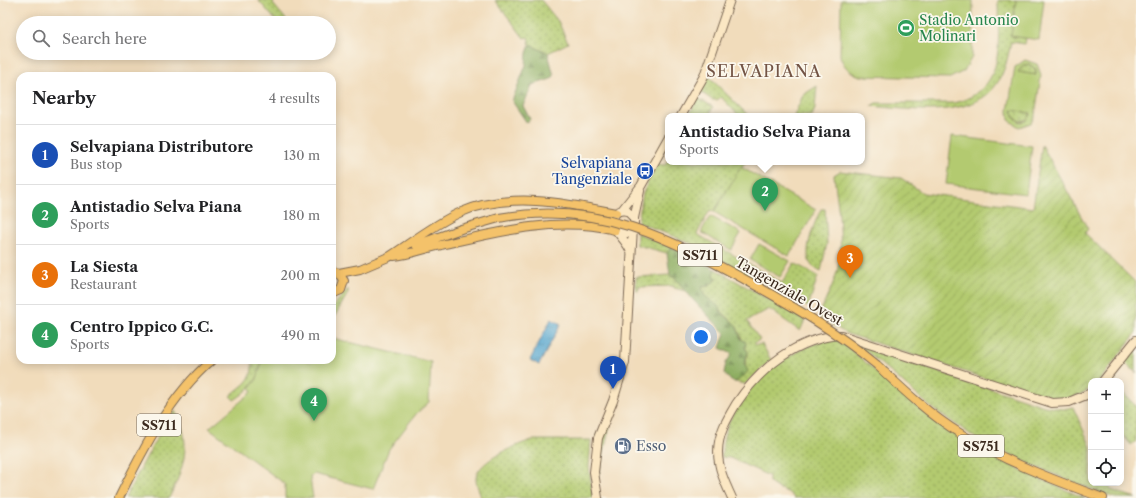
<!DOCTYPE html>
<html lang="en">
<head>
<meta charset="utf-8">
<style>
  body { margin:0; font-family:"Libre Caslon Text",serif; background:#f2f2f2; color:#202124 }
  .controls { position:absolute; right:12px; bottom:12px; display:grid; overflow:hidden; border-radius:8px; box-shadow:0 2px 10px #0003 }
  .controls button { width:36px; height:36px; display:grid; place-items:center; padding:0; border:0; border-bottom:1px solid #e0e0e0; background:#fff; color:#202124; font:20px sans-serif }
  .you { position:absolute; left:701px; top:337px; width:14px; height:14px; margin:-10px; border:3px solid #fff; border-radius:50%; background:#1a73e8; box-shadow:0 0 0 6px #1a73e833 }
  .badge { display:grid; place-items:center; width:26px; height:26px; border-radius:50%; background:#7c3aed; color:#fff; font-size:13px; font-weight:700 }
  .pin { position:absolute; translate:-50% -33px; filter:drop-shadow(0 1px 2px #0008) }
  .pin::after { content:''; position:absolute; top:21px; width:14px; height:12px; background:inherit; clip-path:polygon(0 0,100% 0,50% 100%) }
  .popup { position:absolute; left:665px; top:113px; width:200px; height:52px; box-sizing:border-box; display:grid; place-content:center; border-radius:8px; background:#fff; filter:drop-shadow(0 1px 3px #0005); font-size:13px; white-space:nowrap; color:#757577 }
  .popup b { font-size:15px; color:#202124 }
  .popup::after { content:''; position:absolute; left:50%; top:100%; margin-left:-8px; border:8px solid transparent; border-top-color:#fff }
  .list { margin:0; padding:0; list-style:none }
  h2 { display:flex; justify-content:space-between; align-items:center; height:52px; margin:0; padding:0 16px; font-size:17px }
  h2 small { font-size:13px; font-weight:400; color:#757577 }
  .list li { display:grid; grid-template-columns:26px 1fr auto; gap:12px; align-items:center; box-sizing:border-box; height:60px; padding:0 16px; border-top:1px solid #e0e0e0 }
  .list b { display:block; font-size:15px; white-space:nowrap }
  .list p { margin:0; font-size:13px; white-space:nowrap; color:#757577 }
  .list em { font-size:13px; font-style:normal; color:#757577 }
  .icon { flex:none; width:22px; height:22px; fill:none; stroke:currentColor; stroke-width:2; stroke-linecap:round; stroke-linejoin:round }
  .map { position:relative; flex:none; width:1136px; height:498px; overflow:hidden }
  .search { position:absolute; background:#fff; box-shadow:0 2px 10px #0003; left:16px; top:16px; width:320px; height:44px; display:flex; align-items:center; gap:10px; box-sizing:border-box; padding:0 14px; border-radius:22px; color:#757577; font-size:15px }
  .panel { position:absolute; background:#fff; box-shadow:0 2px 10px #0003; left:16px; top:72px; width:320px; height:292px; border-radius:12px }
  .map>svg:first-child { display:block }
  .grass { fill:url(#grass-dots); stroke:#777a46 }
  .forest { fill:url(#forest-firs); stroke:#646c40 }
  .garden { fill:url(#garden-furrows); stroke:#777a46 }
  .pitch { fill:#b3ca6f; stroke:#777a46; fill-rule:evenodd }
  .water { fill:url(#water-ripples); stroke:#486876 }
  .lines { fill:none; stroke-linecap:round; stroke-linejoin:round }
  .secondary-casing { stroke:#7b6855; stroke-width:10 }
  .primary-casing { stroke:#7b6855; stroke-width:10 }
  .secondary { stroke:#fbe7c3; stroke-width:8 }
  .primary { stroke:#f4c26a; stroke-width:8 }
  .primary-bridge-casing { stroke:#7b6855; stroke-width:10; stroke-linecap:butt }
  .primary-bridge { stroke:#f4c26a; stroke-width:8 }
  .labels { text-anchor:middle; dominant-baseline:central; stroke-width:3.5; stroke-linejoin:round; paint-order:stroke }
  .shield { fill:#fbf7ec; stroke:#75685c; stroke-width:1 }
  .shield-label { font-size:13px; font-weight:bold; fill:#3b2a1e }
  .leisure-label { font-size:14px; fill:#27864d; stroke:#fbf7ec; text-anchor:start }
  .transit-label { font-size:14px; fill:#164399; stroke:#fbf7ec; text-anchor:end }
  .street-label { font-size:14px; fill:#3b2a1e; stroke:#fbf7ec }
  .service-label { font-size:14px; fill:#4e5e75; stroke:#fbf7ec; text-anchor:start }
  .quarter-label { font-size:16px; letter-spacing:1px; fill:#735445; stroke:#fbf7ec }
</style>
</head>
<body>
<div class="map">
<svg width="1136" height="498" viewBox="0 0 1136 498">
  <defs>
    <pattern id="grass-dots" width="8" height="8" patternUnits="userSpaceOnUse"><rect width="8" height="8" fill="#b3ca6f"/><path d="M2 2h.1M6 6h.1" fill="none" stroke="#93a45b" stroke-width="1.8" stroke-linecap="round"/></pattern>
    <pattern id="forest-firs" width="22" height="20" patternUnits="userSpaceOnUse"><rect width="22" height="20" fill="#8eae62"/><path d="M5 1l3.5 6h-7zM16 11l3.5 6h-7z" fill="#758e50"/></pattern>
    <pattern id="garden-furrows" width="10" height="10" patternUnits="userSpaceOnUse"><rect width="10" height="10" fill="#b3ca6f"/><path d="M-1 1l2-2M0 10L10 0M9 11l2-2" fill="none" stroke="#93a45b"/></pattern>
    <pattern id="water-ripples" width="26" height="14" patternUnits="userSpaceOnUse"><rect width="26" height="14" fill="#54a5ce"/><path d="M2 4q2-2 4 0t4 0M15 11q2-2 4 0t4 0" fill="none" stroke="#4787a7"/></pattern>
  </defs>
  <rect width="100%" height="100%" fill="#fbf7ec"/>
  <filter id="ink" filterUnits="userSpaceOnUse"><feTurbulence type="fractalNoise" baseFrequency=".025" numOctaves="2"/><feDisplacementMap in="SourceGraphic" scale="8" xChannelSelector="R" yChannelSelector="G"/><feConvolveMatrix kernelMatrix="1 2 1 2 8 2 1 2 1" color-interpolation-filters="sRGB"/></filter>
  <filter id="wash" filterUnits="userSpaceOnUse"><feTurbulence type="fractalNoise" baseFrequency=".012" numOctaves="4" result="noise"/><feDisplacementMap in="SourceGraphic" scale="16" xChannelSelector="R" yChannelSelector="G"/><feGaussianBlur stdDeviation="0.9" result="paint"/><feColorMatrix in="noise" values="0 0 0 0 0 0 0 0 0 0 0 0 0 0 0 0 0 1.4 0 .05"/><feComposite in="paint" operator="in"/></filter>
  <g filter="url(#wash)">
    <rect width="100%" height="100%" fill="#f1dcbb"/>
    <path class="grass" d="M258 0H274L273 4 289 23H278Z
      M495 0H541L558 21 568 43 548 53 530 45 528 37 524 38Z
      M998 0H1016L1011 36 1026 38 1025 44 1011 42C1008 57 1005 72 996 85 972 120 906 109 871 106L876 103H953C1007 91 998 43 998 0Z
      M1028 64 1035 69 1036 75 1018 72 1023 65Z
      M708 76 749 116H739L721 97 717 100H712L701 92Z
      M817 86 815 109 812 116H794L803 95Z
      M698 98 713 107 710 113 713 116H688Z
      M1012 110 1030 113 1028 119 1020 121 1013 116Z
      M668 161 746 162 741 167 714 212 710 210 697 234 782 283 794 263 818 276 808 307 692 244 638 222 643 193 656 164 665 165Z
      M821 209H825L827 243 821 271C818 269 814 268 812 266 801 253 815 222 821 209Z
      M637 233 672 247 667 253 637 245Z
      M715 269 805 320 800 331 769 309 747 321 760 340 754 343 756 345 762 344 771 360 745 384 735 382 743 377C745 368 745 361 748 353L736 325 704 295 702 287 709 286 717 278 714 276Z
      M670 275 677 280 685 291 674 288V286L639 287 638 291H636V277Z
      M348 289V293L332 321V308Z
      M836 338C868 362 895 391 927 414 975 451 1029 475 1085 498H794C788 489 776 490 769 482V476L730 458 722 457C720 409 770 361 812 345 819 342 828 340 836 338Z
      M859 345 1044 406 1063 409 1073 407 1091 447V483H1107L1111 490 1136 498H1115L1091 489 1036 467 977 439 931 407Z
      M1136 347V373L1124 361Z
      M252 360H262C261 378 249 391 234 400L230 396C243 384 254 381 252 360Z
      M1121 391 1136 406V441L1131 445 1121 433Z
      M175 411C193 442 184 468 169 498H125L155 441Z
      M612 416 599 474C599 454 600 433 612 416Z
      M532 440H591L589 467 593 498H481C480 492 475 483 476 477 480 459 517 445 532 440Z"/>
    <path class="forest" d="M530 45 548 53 554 76 551 79 532 85 523 106 530 119 527 123 512 101 526 65 527 53Z
      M672 247 715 269 714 276 717 278 709 286 702 287 704 295 718 306 723 314 736 325 741 339 746 342 745 348 748 352 744 363 748 371 743 377 735 382 731 381 724 373 726 363 732 354 720 348 725 333 694 301 677 280 670 275 667 253Z"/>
    <path class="garden" d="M1042 145 1088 229 1085 233 1136 283V333L1099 381H1091V387C1080 397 1069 398 1055 401L845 333 819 316C826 297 839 276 840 255 842 228 837 201 834 175L840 171 901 178 923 193 1033 208Z"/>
    <path class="pitch" d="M841 0H973L972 57 964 71 950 78 860 76C849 72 844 67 840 56Z
      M1016 0H1044L1039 40 1011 36Z
      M1025 60 1037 64 1041 75 1035 115 1031 123 1019 127 1009 120 1008 111 1015 67ZM1029 64 1036 69V75L1018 72 1023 65ZM1012 110 1031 113 1026 121 1020 122 1013 117Z
      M952 136 1032 146 1026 194 946 184Z
      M741 167 816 210 789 256 714 212Z
      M710 216 741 233 731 250 701 232Z
      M759 244 790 261 780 277 750 260Z
      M332 338 431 362 429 402 416 414 389 449 373 489 314 474 310 477 313 498H285V484L209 428 252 392 250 388 257 379 262 360H304L311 362 313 360H332Z"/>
    <path class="water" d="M551 319 561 324 539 365 530 360Z"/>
  </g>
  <g filter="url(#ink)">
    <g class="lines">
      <defs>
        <path id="secondary" d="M681 116 704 76 730 0
          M622 210 641 186 668 138
          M634 218 640 191
          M619 232 627 233 634 225V218L627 211C619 209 613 213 612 221 613 231 626 239 631 252
          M1103 381 1136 340
          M598 498 594 472 598 438 613 401 625 362 633 228
          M732 498C725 483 718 468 718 452 718 434 727 419 736 404 760 368 797 338 841 335L1052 403 1069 402 1091 393"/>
        <path id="primary" d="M416 245 461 229 499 218
          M394 256C409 255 426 248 441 245 497 232 558 216 615 230
          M389 257C412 242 435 224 459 213 508 191 566 203 616 213
          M332 271 339 273 344 281 341 290 332 294
          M339 273 360 269 393 255
          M877 365C903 390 930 415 961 434 1006 462 1054 480 1103 498
          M119 498C143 449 170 396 212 360"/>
      </defs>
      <use href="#secondary" class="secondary-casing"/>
      <use href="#primary" class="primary-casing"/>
      <use href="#secondary" class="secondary"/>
      <use href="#primary" class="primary"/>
      <defs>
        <path id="primary-bridge" d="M499 218C598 200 669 238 753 284 796 308 838 333 877 365"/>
      </defs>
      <use href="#primary-bridge" class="primary-bridge-casing"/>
      <use href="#primary-bridge" class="primary-bridge"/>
    </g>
  </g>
  <defs>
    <symbol id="stadium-disc" viewBox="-11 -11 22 22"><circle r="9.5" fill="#2e9e5b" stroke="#fbf7ec"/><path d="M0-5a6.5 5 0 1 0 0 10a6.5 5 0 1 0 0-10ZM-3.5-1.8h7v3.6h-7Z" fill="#fff"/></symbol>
    <symbol id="bus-disc" viewBox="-11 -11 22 22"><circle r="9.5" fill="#1a4fb4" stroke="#fbf7ec"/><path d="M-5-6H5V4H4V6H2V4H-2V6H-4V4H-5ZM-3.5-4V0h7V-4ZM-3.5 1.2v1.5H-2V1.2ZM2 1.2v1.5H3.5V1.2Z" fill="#fff"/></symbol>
    <symbol id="fuel-disc" viewBox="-11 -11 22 22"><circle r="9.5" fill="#5c6f8a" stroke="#fbf7ec"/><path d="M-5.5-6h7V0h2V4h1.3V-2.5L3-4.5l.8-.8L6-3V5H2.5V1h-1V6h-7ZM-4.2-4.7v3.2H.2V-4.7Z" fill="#fff"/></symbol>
  </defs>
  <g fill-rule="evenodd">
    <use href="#stadium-disc" x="896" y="18" width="20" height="20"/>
    <use href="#bus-disc" x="635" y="161" width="20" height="20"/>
    <use href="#fuel-disc" x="613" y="436" width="20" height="20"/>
  </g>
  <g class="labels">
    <g class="shield">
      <rect x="678" y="244" width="44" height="22" rx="3"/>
      <rect x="137" y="414" width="44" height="22" rx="3"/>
      <rect x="958" y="435" width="46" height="22" rx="3"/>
    </g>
    <g class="shield-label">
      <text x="700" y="255">SS711</text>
      <text x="159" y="425">SS711</text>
      <text x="981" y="446">SS751</text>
    </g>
    <g class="leisure-label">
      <text x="919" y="20">Stadio Antonio<tspan x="919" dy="16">Molinari</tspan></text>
    </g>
    <g class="transit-label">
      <text x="632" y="163">Selvapiana<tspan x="632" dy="16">Tangenziale</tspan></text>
    </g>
    <g class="street-label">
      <text transform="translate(789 291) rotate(30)">Tangenziale Ovest</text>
    </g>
    <g class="service-label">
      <text x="636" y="446">Esso</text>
    </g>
    <g class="quarter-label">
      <text x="764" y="71">SELVAPIANA</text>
    </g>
  </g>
</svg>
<div class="controls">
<button>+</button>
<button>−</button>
<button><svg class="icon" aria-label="locate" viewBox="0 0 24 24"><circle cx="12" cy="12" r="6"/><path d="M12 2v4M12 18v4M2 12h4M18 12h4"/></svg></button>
</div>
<div class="you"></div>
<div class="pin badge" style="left:613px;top:389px;background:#1a4fb4">1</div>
<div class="pin badge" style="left:765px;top:211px;background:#2e9e5b">2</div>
<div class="popup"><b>Antistadio Selva Piana</b>Sports</div>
<div class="pin badge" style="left:850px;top:278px;background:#e8710a">3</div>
<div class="pin badge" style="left:314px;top:421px;background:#2e9e5b">4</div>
<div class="search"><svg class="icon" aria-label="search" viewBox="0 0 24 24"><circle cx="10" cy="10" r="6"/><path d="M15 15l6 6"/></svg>Search here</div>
<section class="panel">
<h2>Nearby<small>4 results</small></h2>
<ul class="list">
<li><span class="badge" style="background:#1a4fb4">1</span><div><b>Selvapiana Distributore</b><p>Bus stop</p></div><em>130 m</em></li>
<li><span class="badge" style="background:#2e9e5b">2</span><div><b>Antistadio Selva Piana</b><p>Sports</p></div><em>180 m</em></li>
<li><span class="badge" style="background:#e8710a">3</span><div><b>La Siesta</b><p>Restaurant</p></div><em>200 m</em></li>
<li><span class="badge" style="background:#2e9e5b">4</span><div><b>Centro Ippico G.C.</b><p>Sports</p></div><em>490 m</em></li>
</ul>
</section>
</div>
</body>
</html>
